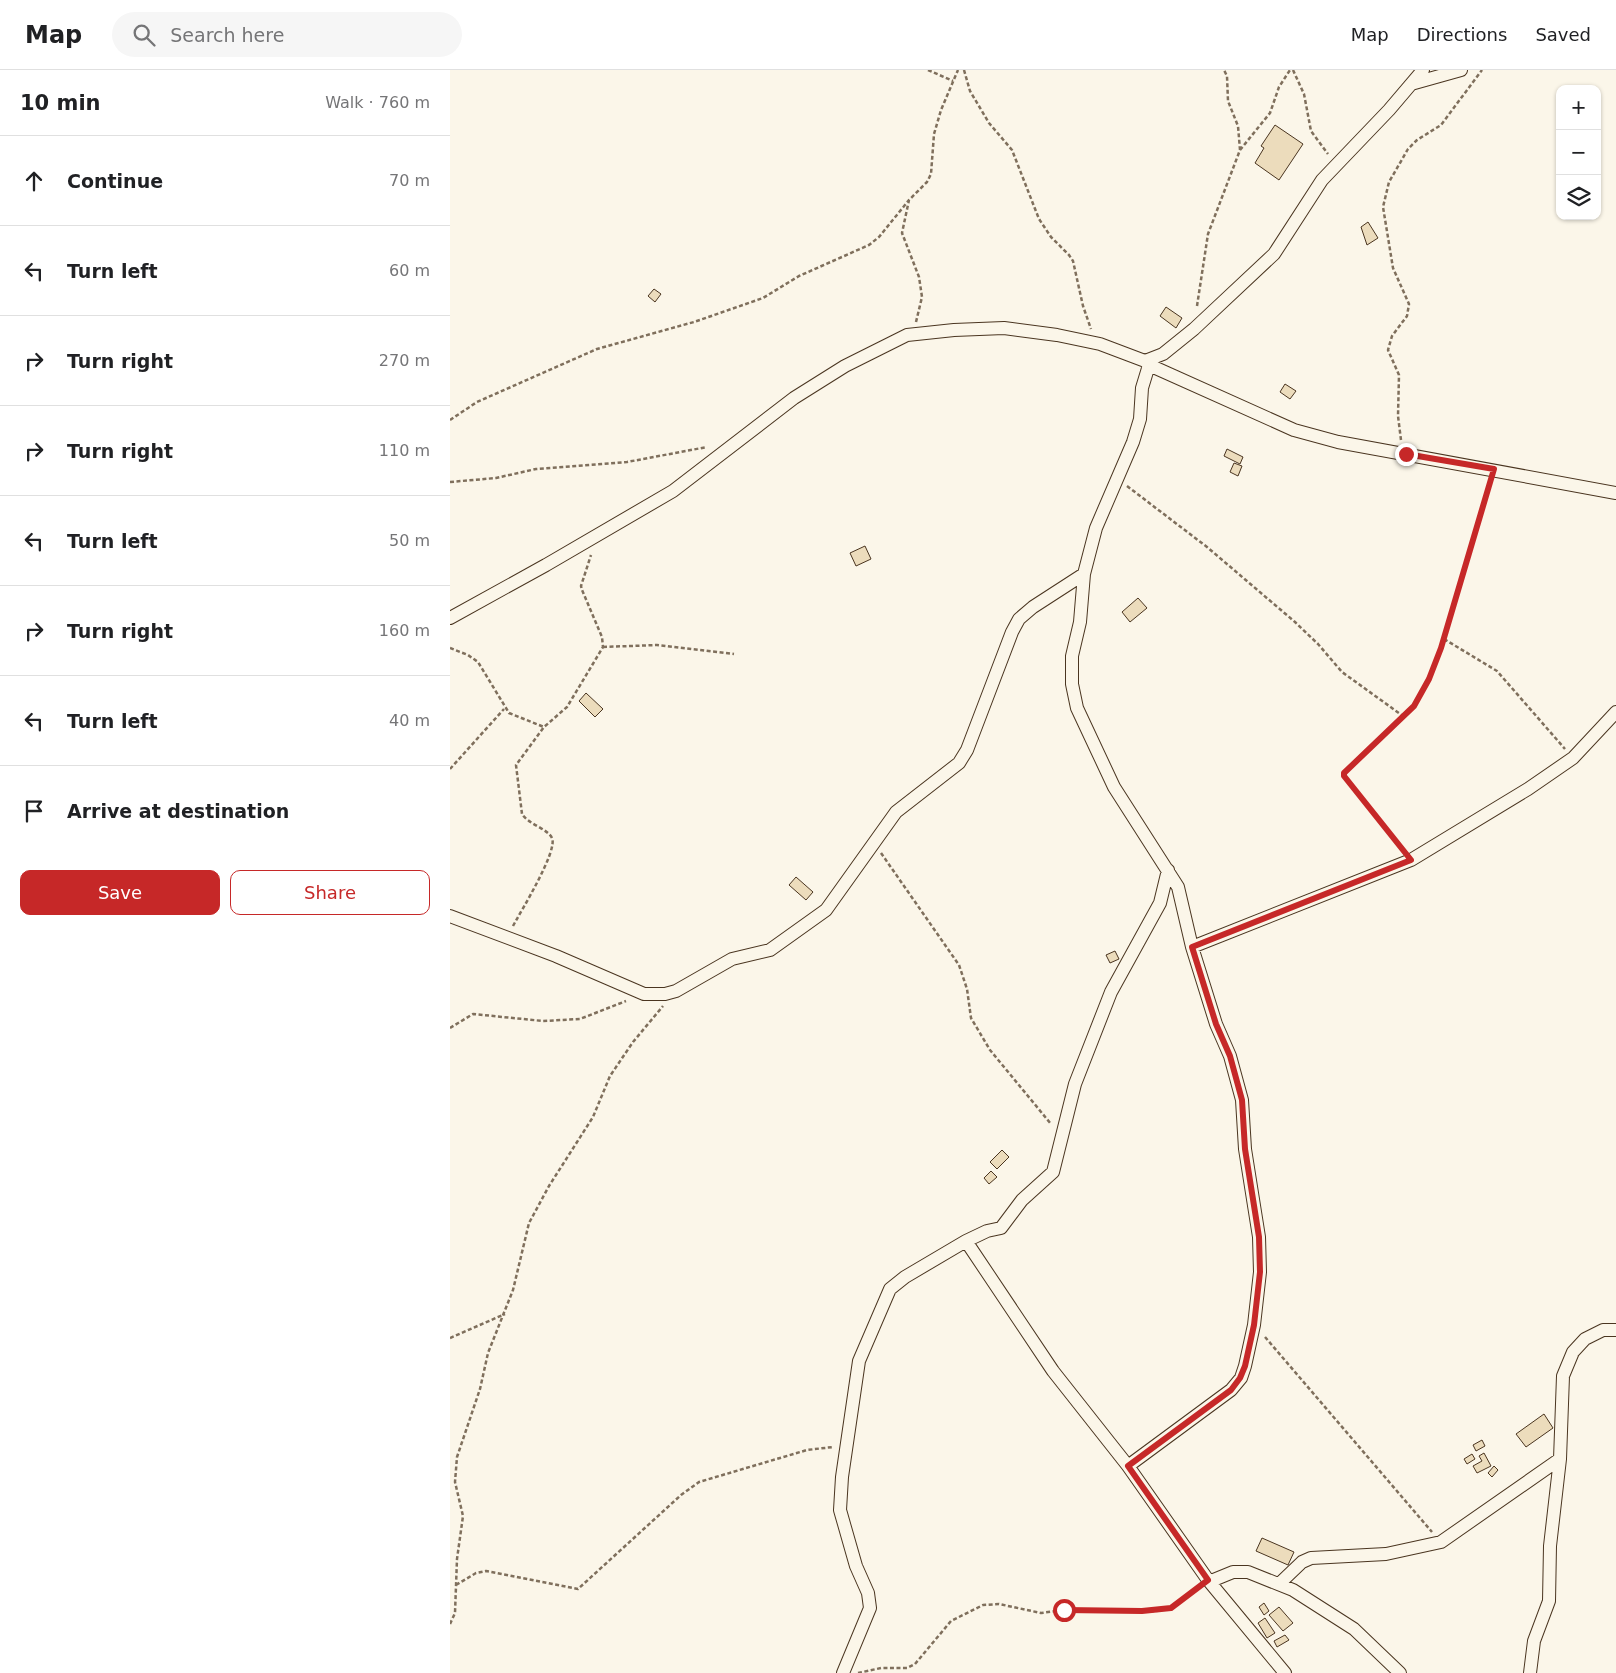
<!DOCTYPE html>
<html lang="en">
<head>
<meta charset="utf-8">
<style>
  body { margin:0; font-family:"DejaVu Sans",sans-serif; background:#f6f6f6; color:#202124 }
  .controls { position:absolute; right:15px; top:15px; display:grid; overflow:hidden; border-radius:10px; box-shadow:0 1px 4px #0004 }
  .controls button { width:45px; height:45px; display:grid; place-items:center; padding:0; border:0; border-bottom:1px solid #e0e0e0; background:#fff; color:#202124; font:25px sans-serif }
  .stop { position:absolute; width:15px; height:15px; margin:-11px; border:4px solid #c62828; border-radius:50%; background:#fff }
  .stop.end { background:#c62828; border-color:#fff; box-shadow:0 1px 5px #0008 }
  .list { margin:0; padding:0; list-style:none }
  h2 { display:flex; justify-content:space-between; align-items:center; height:65px; margin:0; padding:0 20px; font-size:21px }
  h2 small { font-size:16px; font-weight:400; color:#757577 }
  .list li { display:grid; grid-template-columns:32px 1fr auto; gap:15px; align-items:center; box-sizing:border-box; height:90px; padding:0 20px; border-top:1px solid #e0e0e0 }
  .list b { display:block; font-size:19px; white-space:nowrap }
  .list em { font-size:16px; font-style:normal; color:#757577 }
  .actions { display:flex; gap:10px; padding:15px 20px }
  .actions a { flex:1; padding:11px 0; border:1px solid #c62828; border-radius:10px; text-align:center; font-size:18px; color:#c62828 }
  .actions .main { background:#c62828; color:#fff }
  .icon { flex:none; width:28px; height:28px; fill:none; stroke:currentColor; stroke-width:2; stroke-linecap:round; stroke-linejoin:round }
  .map { position:relative; flex:none; width:1166px; height:1603px; overflow:hidden }
  header { display:flex; align-items:center; gap:30px; box-sizing:border-box; height:70px; padding:0 25px; background:#fff; border-bottom:1px solid #e0e0e0 }
  header strong { font-size:24px }
  nav { display:flex; gap:28px; margin-inline-start:auto; font-size:18px }
  .search { width:350px; height:45px; background:#f6f6f6; display:flex; align-items:center; gap:12px; box-sizing:border-box; padding:0 18px; border-radius:28px; color:#757577; font-size:19px }
  main { display:flex }
  aside { flex:1; background:#fff }
  .map>svg:first-child { display:block }
  .building { fill:#ecdcbc; stroke:#4a3520 }
  .lines { fill:none; stroke-linecap:round; stroke-linejoin:round }
  .minor-casing { stroke:#4a3520; stroke-width:14 }
  .path { stroke:#7f6f5c; stroke-width:2.5; stroke-dasharray:4 2.5; stroke-linecap:butt }
  .minor { stroke:#fbf6e9; stroke-width:12 }
  .route { stroke:#c62828; stroke-width:6 }
</style>
</head>
<body>
<header>
<strong>Map</strong>
<div class="search"><svg class="icon" aria-label="search" viewBox="0 0 24 24"><circle cx="10" cy="10" r="6"/><path d="M15 15l6 6"/></svg>Search here</div>
<nav><a>Map</a><a>Directions</a><a>Saved</a></nav>
</header>
<main>
<aside>
<h2>10 min<small>Walk · 760 m</small></h2>
<ul class="list">
<li><svg class="icon" aria-label="ahead" viewBox="0 0 24 24"><path d="M12 20V5M6 11l6-6 6 6"/></svg><div><b>Continue</b></div><em>70 m</em></li>
<li><svg class="icon" aria-label="left" viewBox="0 0 24 24"><path d="M17 20v-9H6M10 6l-5 5 5 5"/></svg><div><b>Turn left</b></div><em>60 m</em></li>
<li><svg class="icon" aria-label="right" viewBox="0 0 24 24"><path d="M7 20v-9h11M14 6l5 5-5 5"/></svg><div><b>Turn right</b></div><em>270 m</em></li>
<li><svg class="icon" aria-label="right" viewBox="0 0 24 24"><path d="M7 20v-9h11M14 6l5 5-5 5"/></svg><div><b>Turn right</b></div><em>110 m</em></li>
<li><svg class="icon" aria-label="left" viewBox="0 0 24 24"><path d="M17 20v-9H6M10 6l-5 5 5 5"/></svg><div><b>Turn left</b></div><em>50 m</em></li>
<li><svg class="icon" aria-label="right" viewBox="0 0 24 24"><path d="M7 20v-9h11M14 6l5 5-5 5"/></svg><div><b>Turn right</b></div><em>160 m</em></li>
<li><svg class="icon" aria-label="left" viewBox="0 0 24 24"><path d="M17 20v-9H6M10 6l-5 5 5 5"/></svg><div><b>Turn left</b></div><em>40 m</em></li>
<li><svg class="icon" aria-label="arrive" viewBox="0 0 24 24"><path d="M6 21V4h12l-3 4 3 4H6"/></svg><div><b>Arrive at destination</b></div></li>
</ul>
<div class="actions"><a class="main">Save</a><a>Share</a></div>
</aside>
<div class="map">
<svg width="1166" height="1603" viewBox="0 0 1166 1603">
  <rect width="100%" height="100%" fill="#fbf6e9"/>
  <path class="building" d="M825 55 853 74 829 110 805 93 814 78 811 76Z
    M918 152 928 168 917 175 911 157Z
    M204 219 211 224 205 232 198 226Z
    M716 237 732 248 726 258 710 246Z
    M835 314 846 321 840 329 830 322Z
    M777 379 793 387 790 394 774 386Z
    M784 393 792 396 788 406 780 402Z
    M415 476 421 489 406 496 400 483Z
    M688 528 697 538 680 552 672 542Z
    M136 623 153 639 145 647 129 631Z
    M346 807 363 822 356 830 339 815Z
    M665 881 669 889 660 893 656 885Z
    M552 1080 559 1087 547 1099 540 1092Z
    M541 1101 547 1107 539 1114 534 1108Z
    M1094 1344 1103 1358 1076 1377 1066 1364Z
    M1032 1370 1035 1376 1026 1381 1023 1375Z
    M1034 1383 1041 1396 1027 1403 1023 1396 1032 1391 1029 1386Z
    M1022 1384 1025 1389 1017 1394 1014 1389Z
    M1044 1396 1048 1400 1042 1407 1038 1403Z
    M812 1468 844 1482 838 1495 806 1481Z
    M814 1533 819 1541 814 1545 809 1537Z
    M829 1537 843 1553 833 1561 819 1545Z
    M815 1548 825 1563 817 1568 808 1553Z
    M835 1565 839 1570 827 1577 824 1571Z"/>
  <g class="lines">
    <defs>
      <path id="minor" d="M961 14 1011 0
        M695 291 699 295 844 360 888 372 1166 423
        M0 548 96 495 223 421 344 328 395 296 457 265 504 260 554 258 607 265 650 274 695 291 713 284 744 259 824 184 872 110 939 40 973 0
        M0 846 106 886 194 924H215L226 921 282 889 320 880 376 840 446 742 509 693 517 680 562 562 569 549 583 537 634 504
        M742 877 961 790 1078 719 1123 688 1166 642
        M516 1171 603 1301 678 1396 758 1510 835 1603
        M678 1396 781 1320 791 1308 795 1296 804 1255 810 1202 809 1167 795 1079 792 1030 780 986 766 954 742 877 728 817 664 717 627 638 622 614V586L630 552 634 504 646 458 683 372 690 349 692 318 699 295
        M761 1511 783 1502H798L843 1520 904 1559 950 1603
        M829 1514 852 1492 861 1488 936 1484 991 1472 1110 1389
        M393 1603 420 1538 418 1523 406 1496 390 1440 392 1407 409 1291 440 1219 455 1207 516 1171 537 1161 551 1158 572 1130 603 1102 625 1014 661 922 710 833 718 800
        M1080 1603 1084 1571 1099 1531 1100 1476 1110 1389 1113 1306 1123 1282 1135 1269 1153 1260H1166"/>
    </defs>
    <use href="#minor" class="minor-casing"/>
    <path class="path" d="M478 0 503 11
      M514 0 520 21 539 53 562 80 589 149 601 167 619 185 623 191 633 236 641 259
      M843 0 854 24 861 61 878 84
      M790 80 820 43 829 17 840 0
      M747 236 758 164 790 80 788 56 778 31 777 6 774 0
      M466 252 472 227 469 207 452 163 459 130 477 112 481 104 484 64 491 40 508 0
      M0 350 27 332 147 279 244 252 313 228 349 206 419 175 429 167 459 130
      M951 370 948 346 949 305 938 280 942 266 957 246 959 234 943 198 933 137 939 112 958 79 967 70 991 55 1032 0
      M0 412 46 408 86 399 177 392 257 377
      M677 416 757 477 845 552 868 574 892 602 953 646
      M994 569 1047 601 1115 679
      M153 577 207 575 284 584
      M0 578 18 585 28 592 59 643 94 657
      M0 699 54 639
      M954 780 894 707V703L964 636 979 609 991 578 1040 413
      M431 783 509 895 517 919 521 948 540 980 601 1054
      M63 856C71 841 108 781 102 768 98 759 78 754 72 744L66 695 94 657 117 637 153 577 152 567 132 520 131 516 141 485
      M0 958 23 944 93 951 130 949 176 931
      M815 1267 982 1462
      M0 1268 55 1244
      M6 1515 26 1503 36 1501 128 1519 231 1425 249 1412 357 1380 383 1377
      M0 1554 5 1543 7 1489 13 1446 5 1412 7 1387 30 1319 38 1283 63 1220 79 1153 99 1116 143 1047 160 1006 183 972 213 936
      M408 1603 431 1598H457L465 1594 501 1551 533 1535 549 1534 591 1543 614 1540 706 1541 721 1538 748 1517"/>
    <use href="#minor" class="minor"/>
  </g>
  <g class="lines">
    <path class="route" d="M614 1540 692 1541 721 1538 758 1510 678 1396 781 1320 790 1308 795 1296 804 1255 810 1202 809 1167 795 1079 792 1030 780 986 766 954 742 877 961 790 894 706V703L964 636 979 609 991 578 1044 399 956 384"/>
  </g>
</svg>
<div class="controls">
<button>+</button>
<button>−</button>
<button><svg class="icon" aria-label="layers" viewBox="0 0 24 24"><path d="M12 4l9 5-9 5-9-5zM3 14l9 5 9-5"/></svg></button>
</div>
<div class="stop" style="left:614px;top:1540px"></div>
<div class="stop end" style="left:956px;top:384px"></div>
</div>
</main>
</body>
</html>
